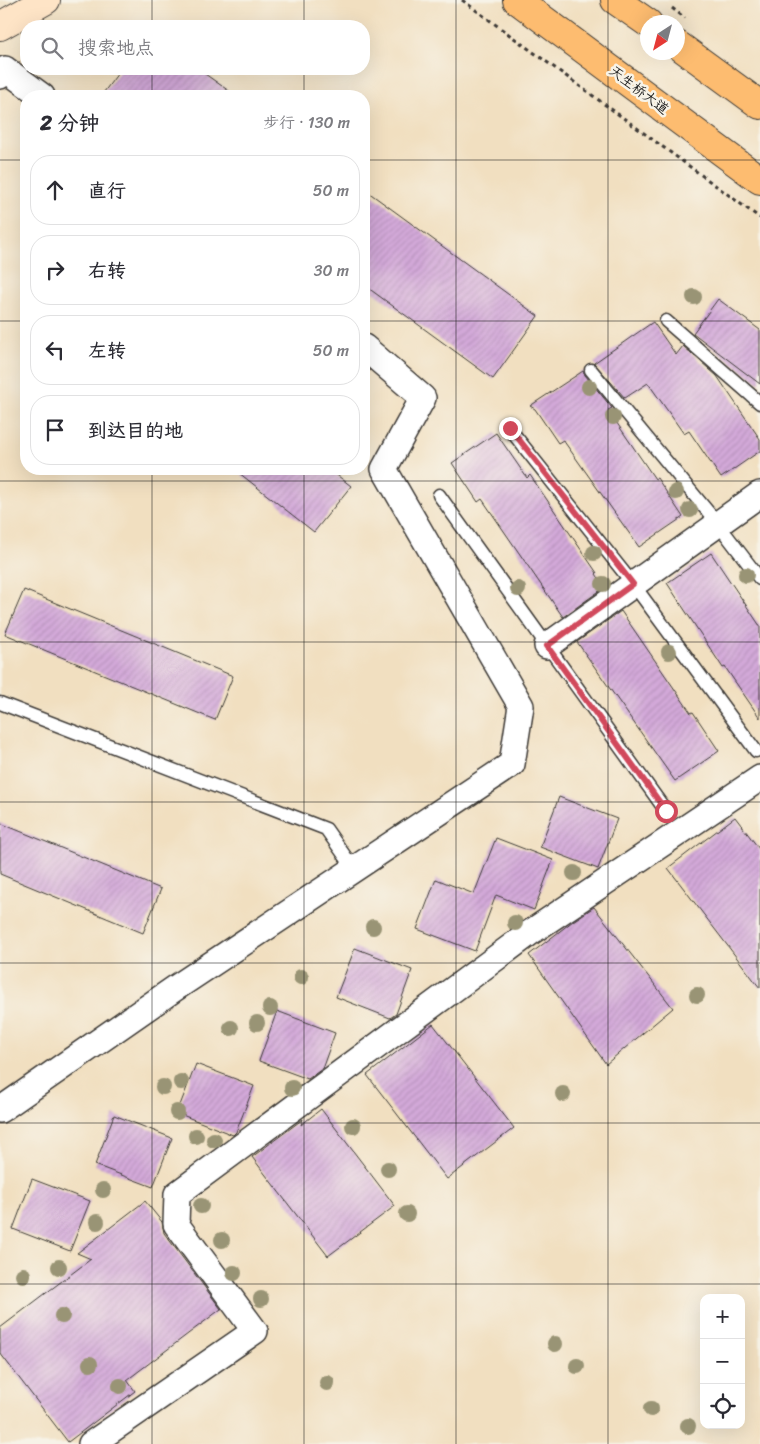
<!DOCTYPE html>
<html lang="zh">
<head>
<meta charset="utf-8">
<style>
  body { margin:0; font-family:Sriracha,"LXGW WenKai TC",sans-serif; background:#f2f2f3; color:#2b2b33 }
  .controls { position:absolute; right:15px; bottom:15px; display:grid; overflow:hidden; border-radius:10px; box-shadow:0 5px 20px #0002 }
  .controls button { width:45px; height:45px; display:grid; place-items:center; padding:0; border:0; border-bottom:1px solid #e1e1e2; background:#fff; color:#2b2b33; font:25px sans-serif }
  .compass { position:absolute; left:640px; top:15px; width:45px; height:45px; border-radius:50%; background:#fff; box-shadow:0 5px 20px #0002; rotate:216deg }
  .stop { position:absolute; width:15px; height:15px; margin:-11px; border:4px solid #d1495b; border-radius:50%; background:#fff }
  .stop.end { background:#d1495b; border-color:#fff; box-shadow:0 1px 5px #0008 }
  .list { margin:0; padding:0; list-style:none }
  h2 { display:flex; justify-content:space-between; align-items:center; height:65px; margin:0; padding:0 20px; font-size:21px }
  h2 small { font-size:16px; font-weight:400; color:#7c7c81 }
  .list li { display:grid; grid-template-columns:32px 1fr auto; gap:15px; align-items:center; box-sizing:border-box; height:70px; margin:0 10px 10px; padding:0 10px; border:1px solid #e1e1e2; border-radius:20px }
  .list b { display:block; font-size:19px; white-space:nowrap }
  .list em { font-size:16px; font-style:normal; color:#7c7c81 }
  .icon { flex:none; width:28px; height:28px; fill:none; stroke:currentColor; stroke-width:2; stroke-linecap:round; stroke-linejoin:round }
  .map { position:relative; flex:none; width:760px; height:1444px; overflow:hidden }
  .search { position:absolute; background:#fff; box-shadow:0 5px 20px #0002; left:20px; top:20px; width:350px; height:55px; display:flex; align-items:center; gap:12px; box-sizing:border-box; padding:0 18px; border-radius:20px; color:#7c7c81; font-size:19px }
  .panel { position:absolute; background:#fff; box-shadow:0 5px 20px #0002; left:20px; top:90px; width:350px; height:385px; border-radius:20px }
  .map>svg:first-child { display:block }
  .building { fill:url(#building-hatch) }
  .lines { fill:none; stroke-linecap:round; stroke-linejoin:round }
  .lane-casing { stroke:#3c3935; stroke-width:15 }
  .street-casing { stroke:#3c3935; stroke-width:28 }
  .secondary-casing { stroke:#3c3935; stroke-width:30 }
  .primary-casing { stroke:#3c3935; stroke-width:30 }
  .path { stroke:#3c3935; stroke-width:3; stroke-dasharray:4 4; stroke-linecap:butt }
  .lane { stroke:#fff; stroke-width:12 }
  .street { stroke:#fff; stroke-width:25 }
  .secondary { stroke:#fee4c6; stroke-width:28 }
  .primary { stroke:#fdbc70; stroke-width:28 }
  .tree { fill:#999474 }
  .route { stroke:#d1495b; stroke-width:6 }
  .grid { fill:none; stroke:#1c1c1c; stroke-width:1; stroke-opacity:0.55 }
  .labels { text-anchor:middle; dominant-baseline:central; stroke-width:5; stroke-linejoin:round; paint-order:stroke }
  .street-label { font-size:14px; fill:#1c1c1c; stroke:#f7f3e8 }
</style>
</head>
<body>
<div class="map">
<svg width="760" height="1444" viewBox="0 0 760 1444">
  <defs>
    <pattern id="building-hatch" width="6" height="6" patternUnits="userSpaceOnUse" patternTransform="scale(1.25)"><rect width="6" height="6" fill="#d3a9d9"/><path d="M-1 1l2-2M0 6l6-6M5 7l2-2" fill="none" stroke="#b591ba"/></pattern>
  </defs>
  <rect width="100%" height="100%" fill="#f7f3e8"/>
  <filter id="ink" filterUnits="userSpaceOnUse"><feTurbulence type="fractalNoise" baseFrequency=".02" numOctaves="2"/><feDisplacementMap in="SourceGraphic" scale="10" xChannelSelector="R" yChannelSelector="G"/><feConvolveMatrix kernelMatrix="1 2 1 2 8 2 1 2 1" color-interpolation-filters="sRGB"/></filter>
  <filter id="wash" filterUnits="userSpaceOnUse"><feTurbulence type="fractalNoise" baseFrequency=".0096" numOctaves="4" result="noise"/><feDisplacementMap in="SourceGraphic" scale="20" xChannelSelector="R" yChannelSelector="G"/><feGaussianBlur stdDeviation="1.12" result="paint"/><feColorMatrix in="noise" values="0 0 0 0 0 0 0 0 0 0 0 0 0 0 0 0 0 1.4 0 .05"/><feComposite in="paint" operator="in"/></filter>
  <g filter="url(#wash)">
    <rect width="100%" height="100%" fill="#f1dfc0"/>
    <g id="blocks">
      <path class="building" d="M121 69H198L236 96H101Z
        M364 189 538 316 493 379 364 285Z
        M718 299 760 330V384L693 333Z
        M653 322 676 355 683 346 717 376 760 439V451L721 478 689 431 684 434 648 383 625 398 594 363Z
        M583 371 585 375 612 408 608 410 655 479 657 478 683 517 639 547 563 440 558 443 535 409 530 406Z
        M496 433 527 478 530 475 597 573 596 574 605 587 563 617 482 499 478 502 452 463Z
        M234 469H329L351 486 314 532Z
        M711 553 760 626V718L725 667 723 668 667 583Z
        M24 590 233 676 215 720 5 634Z
        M621 611 691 713 693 712 719 751 675 781 577 642Z
        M559 797 617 819 598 869 540 847Z
        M735 817 760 850V988L668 868Z
        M0 823 161 889 143 933 0 874Z
        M496 838 553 860 534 910 496 895 475 951 417 929 436 879 474 894Z
        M594 907 673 1008 606 1064 529 955 573 921Z
        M355 948 412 970 396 1014 390 1018 336 997Z
        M277 1011 335 1033 322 1069 308 1079 259 1061Z
        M433 1024 514 1128 447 1179 367 1075Z
        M196 1064 254 1086 236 1132 233 1135 177 1113Z
        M321 1109 395 1206 328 1256 252 1157 303 1119 301 1125Z
        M114 1115 172 1138 153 1187 95 1165Z
        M32 1179 90 1201 70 1251 13 1229Z
        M145 1201 162 1222 164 1233 221 1309 127 1380 135 1391 68 1442 0 1353V1328L91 1259 77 1253Z"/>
    </g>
  </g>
  <g filter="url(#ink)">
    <use href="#blocks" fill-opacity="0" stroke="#3c3935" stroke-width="1"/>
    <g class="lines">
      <defs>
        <path id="lane" d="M666 321 760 403
          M591 370 718 524 760 579
          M509 428 633 584 756 751
          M439 495 666 811
          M0 703 326 829 354 869"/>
        <path id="street" d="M0 76 5 69 42 96
          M547 646 760 494
          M0 1110 174 989 512 764 521 706 384 469 423 398 364 347
          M91 1444 255 1331 176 1224 177 1194 531 932 760 778"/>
        <path id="secondary" d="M0 26 46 0"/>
        <path id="primary" d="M517 0 760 180
          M615 0 648 23
          M678 45 760 105"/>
      </defs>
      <use href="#lane" class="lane-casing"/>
      <use href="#street" class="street-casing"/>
      <use href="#secondary" class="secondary-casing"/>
      <use href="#primary" class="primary-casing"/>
      <path class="path" d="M462 0 760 218
        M672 8 685 18"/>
      <use href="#lane" class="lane"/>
      <use href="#street" class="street"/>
      <use href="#secondary" class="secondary"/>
      <use href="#primary" class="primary"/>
    </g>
    <g class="tree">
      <circle cx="694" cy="297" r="8"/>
      <circle cx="589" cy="387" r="8"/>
      <circle cx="613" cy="417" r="8"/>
      <circle cx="676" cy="492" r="8"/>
      <circle cx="690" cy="510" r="8"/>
      <circle cx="594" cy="553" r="8"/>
      <circle cx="746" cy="575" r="8"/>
      <circle cx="603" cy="584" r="8"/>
      <circle cx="518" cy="589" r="8"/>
      <circle cx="669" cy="652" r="8"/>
      <circle cx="574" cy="873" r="8"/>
      <circle cx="515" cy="923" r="8"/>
      <circle cx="373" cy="927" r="8"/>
      <circle cx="301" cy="977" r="8"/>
      <circle cx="697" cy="995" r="8"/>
      <circle cx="270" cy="1008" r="8"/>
      <circle cx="257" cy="1023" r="8"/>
      <circle cx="231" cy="1028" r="8"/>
      <circle cx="181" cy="1082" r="8"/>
      <circle cx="163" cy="1087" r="8"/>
      <circle cx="292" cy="1088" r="8"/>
      <circle cx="563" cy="1094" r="8"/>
      <circle cx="177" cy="1112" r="8"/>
      <circle cx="353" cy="1126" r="8"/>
      <circle cx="196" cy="1136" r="8"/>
      <circle cx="214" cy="1140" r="8"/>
      <circle cx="388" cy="1169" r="8"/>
      <circle cx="103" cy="1190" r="8"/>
      <circle cx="201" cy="1206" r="8"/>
      <circle cx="407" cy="1214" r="8"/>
      <circle cx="97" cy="1222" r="8"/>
      <circle cx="222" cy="1240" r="8"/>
      <circle cx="59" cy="1267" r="8"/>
      <circle cx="234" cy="1273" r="8"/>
      <circle cx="23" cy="1275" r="8"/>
      <circle cx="261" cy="1299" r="8"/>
      <circle cx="62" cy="1316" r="8"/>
      <circle cx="555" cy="1344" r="8"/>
      <circle cx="90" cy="1364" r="8"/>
      <circle cx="577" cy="1366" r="8"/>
      <circle cx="327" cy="1383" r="8"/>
      <circle cx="120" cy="1386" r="8"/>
      <circle cx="651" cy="1409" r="8"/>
      <circle cx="688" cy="1426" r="8"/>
    </g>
  </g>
  <g class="lines" filter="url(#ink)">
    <path class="route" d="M510 428 633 584 547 646 666 811"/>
  </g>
  <path class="grid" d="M152 0V26M304 0V26M456 0V1444M608 0V1444M152 69V96M304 69V96M0 160H26M364 160H760M0 321H26M364 321H760M152 469V1444M304 469V1444M0 481H760M0 642H760M0 802H760M0 963H760M0 1123H760M0 1284H760"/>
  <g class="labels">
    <g class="street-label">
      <text transform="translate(639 90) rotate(37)">天生桥大道</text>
    </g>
  </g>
</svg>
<div class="controls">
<button>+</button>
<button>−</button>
<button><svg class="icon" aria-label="locate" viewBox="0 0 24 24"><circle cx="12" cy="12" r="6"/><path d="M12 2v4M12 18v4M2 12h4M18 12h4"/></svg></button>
</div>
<svg class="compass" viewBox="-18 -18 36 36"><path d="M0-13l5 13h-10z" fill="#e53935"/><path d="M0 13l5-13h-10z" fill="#7c7c81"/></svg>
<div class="stop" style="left:666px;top:811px"></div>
<div class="stop end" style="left:510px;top:428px"></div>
<div class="search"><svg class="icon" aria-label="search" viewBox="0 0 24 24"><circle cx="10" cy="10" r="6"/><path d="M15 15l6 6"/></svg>搜索地点</div>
<section class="panel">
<h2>2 分钟<small>步行 · 130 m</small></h2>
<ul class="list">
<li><svg class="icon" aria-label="ahead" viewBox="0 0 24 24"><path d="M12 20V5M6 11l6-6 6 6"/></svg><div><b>直行</b></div><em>50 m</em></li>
<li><svg class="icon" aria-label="right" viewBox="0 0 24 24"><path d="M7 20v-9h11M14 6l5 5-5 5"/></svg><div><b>右转</b></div><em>30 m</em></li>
<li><svg class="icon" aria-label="left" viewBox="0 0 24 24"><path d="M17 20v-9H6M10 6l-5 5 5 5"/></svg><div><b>左转</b></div><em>50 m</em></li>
<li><svg class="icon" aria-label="arrive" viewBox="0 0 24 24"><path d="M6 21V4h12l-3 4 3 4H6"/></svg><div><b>到达目的地</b></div></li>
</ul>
</section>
</div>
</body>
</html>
